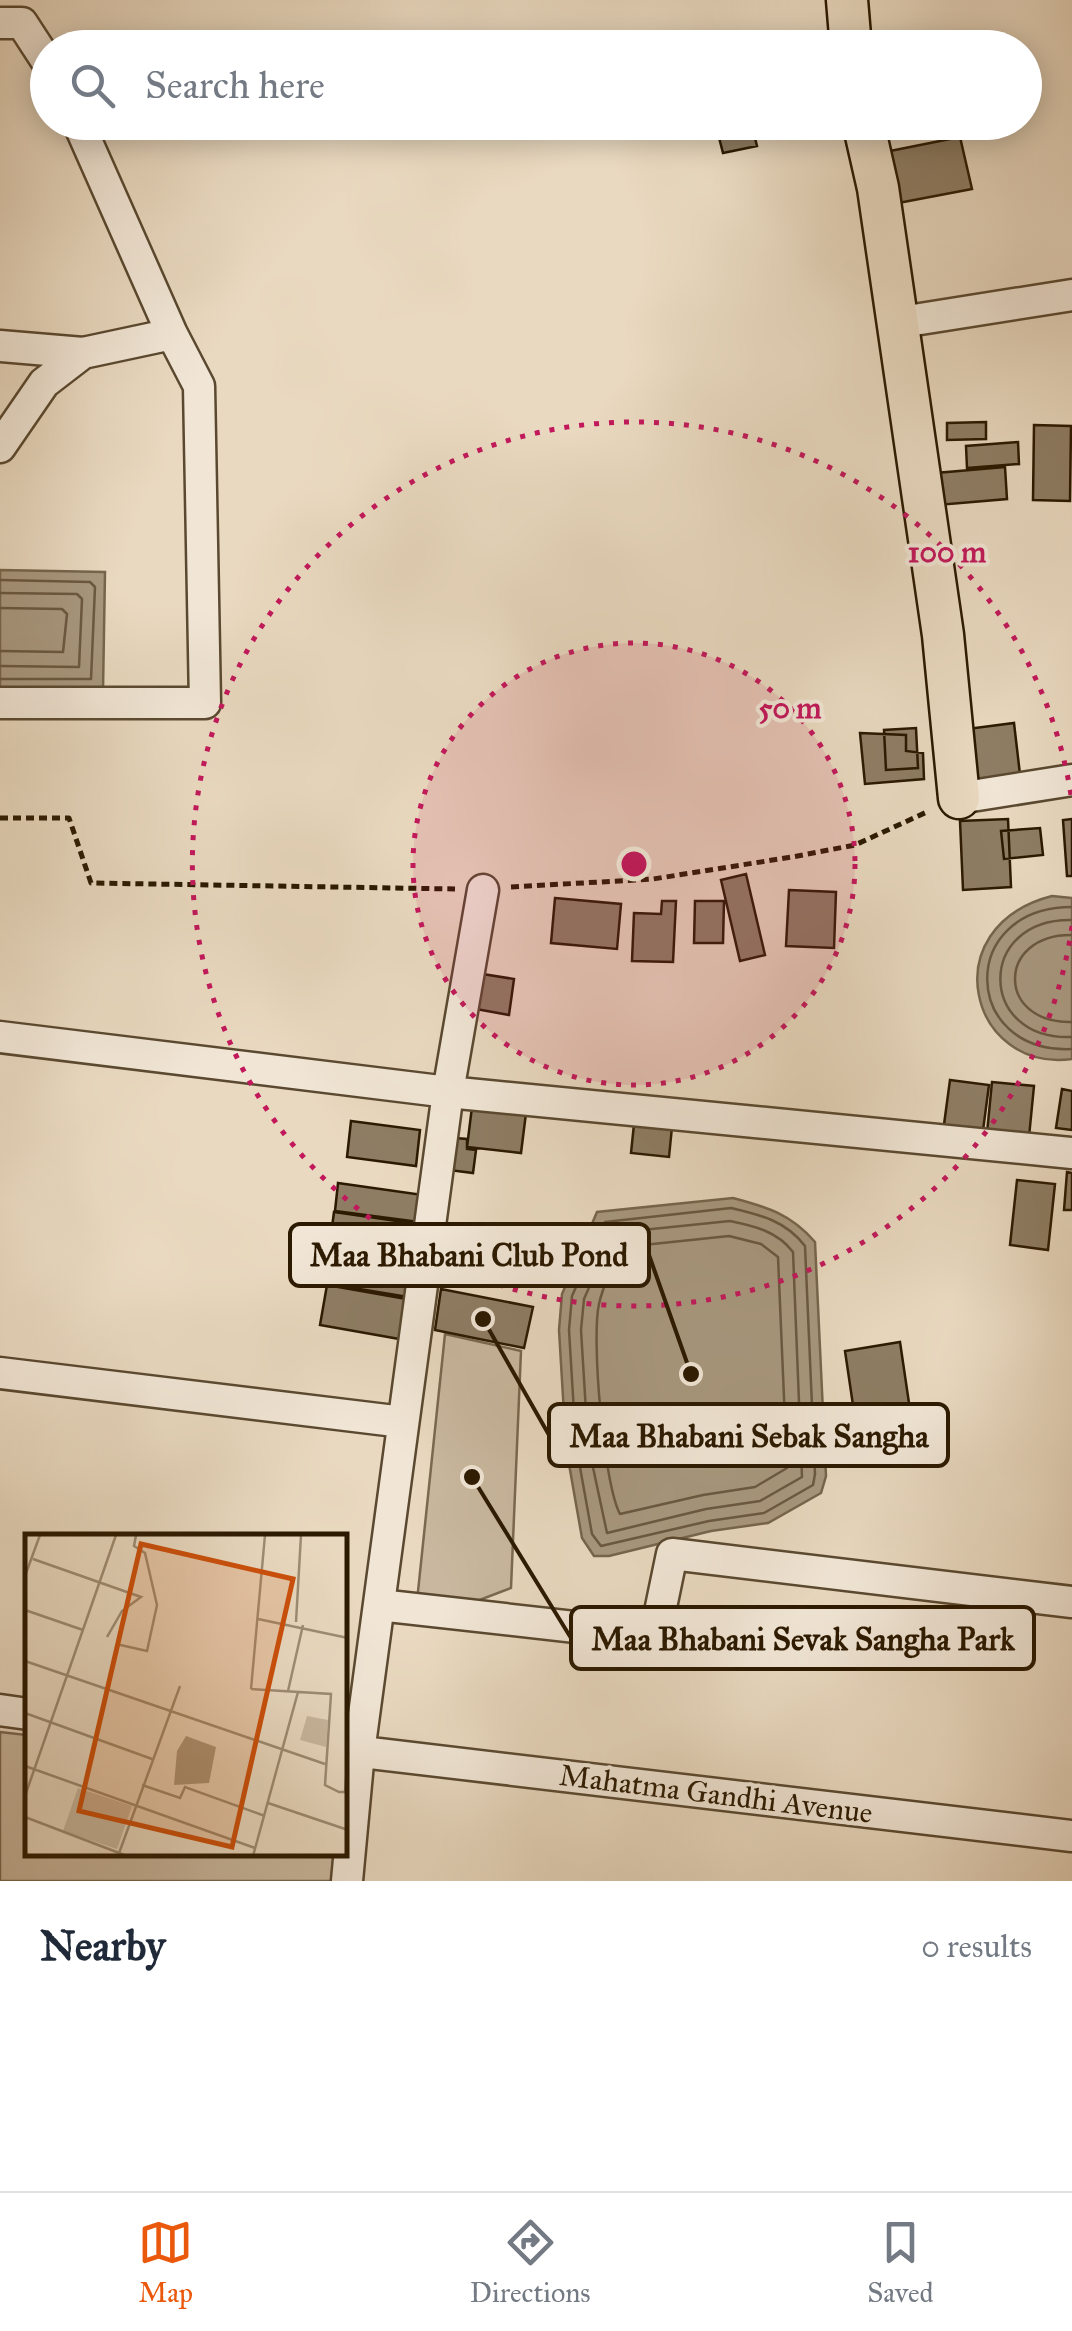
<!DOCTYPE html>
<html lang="en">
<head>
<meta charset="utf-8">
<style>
  body { margin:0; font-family:"IM FELL Great Primer",serif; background:#f2f2f3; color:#1f2937 }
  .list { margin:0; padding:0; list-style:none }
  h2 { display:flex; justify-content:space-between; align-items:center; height:130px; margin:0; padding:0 40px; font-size:42px }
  h2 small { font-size:32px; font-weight:400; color:#747a83 }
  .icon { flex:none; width:55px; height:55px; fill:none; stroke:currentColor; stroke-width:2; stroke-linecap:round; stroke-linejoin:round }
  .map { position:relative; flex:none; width:1072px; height:1881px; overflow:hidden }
  .search { position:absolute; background:#fff; box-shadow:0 5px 25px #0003; left:30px; right:30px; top:30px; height:110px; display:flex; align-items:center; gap:25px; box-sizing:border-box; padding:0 35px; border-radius:55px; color:#747a83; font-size:38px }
  .sheet { height:310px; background:#fff }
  nav { display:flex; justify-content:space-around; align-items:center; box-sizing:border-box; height:140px; border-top:2px solid #e0e1e3; background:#fff; font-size:28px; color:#747a83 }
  nav a { display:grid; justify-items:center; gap:5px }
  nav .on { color:#ea580c }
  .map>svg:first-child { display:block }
  .green { fill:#c9b89f; stroke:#7a6850; stroke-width:2.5 }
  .water { fill:#a8987f; stroke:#76654c; stroke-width:2.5 }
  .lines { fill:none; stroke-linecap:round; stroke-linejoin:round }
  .shore { stroke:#6a5840; stroke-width:2.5 }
  .building { fill:#8e7d64; stroke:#2b1900; stroke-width:2.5 }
  .minor-casing { stroke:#5a4930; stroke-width:35 }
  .major-casing { stroke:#2b1900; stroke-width:45 }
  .path { stroke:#2b1900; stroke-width:5; stroke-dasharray:8 5; stroke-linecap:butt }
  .minor { stroke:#f1e6d6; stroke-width:30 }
  .major { stroke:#e9d9c0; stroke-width:40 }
  .ring { fill:none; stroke:#c2185b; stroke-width:5; stroke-dasharray:5 10 }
  .labels { text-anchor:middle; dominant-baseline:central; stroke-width:8; stroke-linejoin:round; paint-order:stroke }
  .street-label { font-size:30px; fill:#2b1900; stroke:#f1e6d6 }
  .inset-road { fill:none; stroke:#9d8c73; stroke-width:2.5 }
  .view { fill:#cc4f0a; fill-opacity:0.15; stroke:#cc4f0a; stroke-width:5 }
  .inset-edge { fill:none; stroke:#2b1900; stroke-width:5 }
  .centre { fill:#c2185b; stroke:#f1e6d6; stroke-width:5 }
  .ring-label { font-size:30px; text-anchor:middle; font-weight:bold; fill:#c2185b; stroke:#f1e6d6; stroke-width:8; stroke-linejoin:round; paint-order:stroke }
  .leader { fill:none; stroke:#2b1900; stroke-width:4 }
  .callout-dot { fill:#2b1900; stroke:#f1e6d6; stroke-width:4 }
  .callout { fill:#f1e6d6; stroke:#2b1900; stroke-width:4 }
  .callout-label { font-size:32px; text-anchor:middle; font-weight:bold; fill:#2b1900 }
</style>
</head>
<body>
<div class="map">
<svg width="1072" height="1881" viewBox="0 0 1072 1881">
  <rect width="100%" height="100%" fill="#e9d9c0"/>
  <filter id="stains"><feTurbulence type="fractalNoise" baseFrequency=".002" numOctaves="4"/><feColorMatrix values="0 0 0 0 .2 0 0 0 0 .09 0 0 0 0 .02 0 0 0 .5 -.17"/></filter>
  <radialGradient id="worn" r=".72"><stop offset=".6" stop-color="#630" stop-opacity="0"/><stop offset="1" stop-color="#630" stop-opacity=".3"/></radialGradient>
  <path class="green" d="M445 1334 521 1351 511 1588 456 1609 417 1601Z
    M0 1732 27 1735 28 1854H334L331 1881H0Z"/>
  <path class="water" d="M0 570 105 572 103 691 0 689Z
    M1052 896 1072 898V1059C970 1073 932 927 1052 896Z
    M733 1198C767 1207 791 1214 815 1242L826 1476 821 1493 768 1523 711 1531 609 1556H594L582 1538 566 1447 559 1330 562 1294 597 1212Z"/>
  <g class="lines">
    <path class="shore" d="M0 580 90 582 95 587 91 679H0
      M0 593 77 594 82 599 79 667 0 666
      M0 608 62 609 67 614 63 652 0 651
      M1072 907C957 907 961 1054 1072 1049
      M1072 920C976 918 977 1041 1072 1037
      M1072 935C996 934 996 1024 1072 1022
      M731 1208C761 1215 786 1221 805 1246L815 1474 813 1485 764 1513 709 1521 601 1546 592 1534 576 1445 569 1330 572 1296 605 1222Z
      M730 1221C754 1226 777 1231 793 1252L802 1477 760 1501 706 1509 607 1533 588 1444 581 1330 584 1299 613 1233Z
      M729 1236 761 1244 778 1257 787 1468 755 1487 703 1495 620 1514C604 1485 591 1339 599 1304 603 1286 614 1262 624 1247Z"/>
  </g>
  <path class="building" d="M715 122H751L757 146 723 153Z
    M960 137 972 189 893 204 885 152Z
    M986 422V439L947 440V423Z
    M1034 425 1071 426 1070 501 1033 500Z
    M1018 442 1019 464 967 468 966 446Z
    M1005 467 1007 499 938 505 936 473Z
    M1014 723 1021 783 973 788 967 729Z
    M916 728 918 768 886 770 884 730Z
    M860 733 906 735V751L923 753 924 779 865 784Z
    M1008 819 1011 887 963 890 960 821Z
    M1072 819V876H1067L1063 820Z
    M1040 828 1043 855 1004 859 1001 831Z
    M746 874 765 955 740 961 721 880Z
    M789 890 836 892 834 948 786 946Z
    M555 898 621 904 617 949 551 943Z
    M662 901H676L673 962 632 961 634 913 661 914Z
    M695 901H724L723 943H694Z
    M470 972 514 979 509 1015 465 1007Z
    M950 1080 989 1085 982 1138 943 1132Z
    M992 1082 1034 1086 1029 1137 987 1133Z
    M1062 1089 1072 1091V1130L1056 1128Z
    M472 1107 526 1113 521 1153 467 1147Z
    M351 1121 420 1130 416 1166 347 1157Z
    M634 1124 672 1127 669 1157 631 1153Z
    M455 1138 467 1139V1149L476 1150 473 1173 449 1170Z
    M1067 1172 1072 1173V1210H1064Z
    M1017 1180 1055 1184 1048 1250 1010 1245Z
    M338 1183 423 1195 419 1222 335 1211Z
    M334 1212 418 1224 413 1261 329 1250Z
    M334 1253 387 1262 386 1271 410 1274 414 1298 329 1284Z
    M327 1285 412 1300 405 1340 320 1325Z
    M441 1289 533 1307 524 1348 435 1330Z
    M900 1342 909 1403 854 1412 845 1351Z"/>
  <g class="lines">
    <defs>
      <path id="minor" d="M0 23H22L48 63
        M895 323 1072 295
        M0 346 83 353 44 383 0 447
        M83 353 172 334
        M0 703H205L199 386 172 334 78 122
        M959 798 1072 780
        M0 1037 448 1092 1072 1153
        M0 1373 403 1422
        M379 1605 655 1636 672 1554 1072 1602
        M0 1710 28 1714
        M345 1750 1072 1836
        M347 1881 359 1752 448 1092 483 890"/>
      <path id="major" d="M847 0 851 48
        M863 122 878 188 943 635 959 798"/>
    </defs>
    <use href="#minor" class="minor-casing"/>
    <use href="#major" class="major-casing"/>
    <path class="path" d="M0 818H69L91 883 455 889
      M511 887 653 879 792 857 855 845 929 811"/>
    <use href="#minor" class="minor"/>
    <use href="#major" class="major"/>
  </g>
  <circle cx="634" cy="864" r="221" fill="#c2185b" fill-opacity=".12"/>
  <g class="ring">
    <circle cx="634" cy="864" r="221"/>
    <path d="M1072 926A442 442 0 1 1 1072 802"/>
  </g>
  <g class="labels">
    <g class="street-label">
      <text transform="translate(716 1794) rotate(7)">Mahatma Gandhi Avenue</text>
    </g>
  </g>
  <g transform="translate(25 1534)">
    <rect width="322" height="322" fill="#e9d9c0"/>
    <path d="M282 182 303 186 301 213 275 206ZM53 254 107 272 92 315 38 297Z" fill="#c9b89f"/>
    <path d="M161 202 191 213 184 249 149 251 152 217Z" fill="#a8987f"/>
    <path class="inset-road" d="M8 25 116 63 97 77 82 103M0 42 15 1M0 76 58 96M233 85 323 104M271 88 276 1M91 110 122 117 132 71 120 19 109 12 111 1M0 127 300 230M226 155 306 160 300 251 314 258H320L323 219M226 155 240 1M263 157 278 91M0 179 127 225M0 232 230 314M117 251 155 264 160 253 240 282M0 262 91 1M243 269 323 296M0 283 102 322M93 322 155 152M228 322 273 158"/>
    <path class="view" d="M116 10 268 45 207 313 54 277Z"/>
    <rect width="322" height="322" class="inset-edge"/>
  </g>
  <circle cx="634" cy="864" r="15" class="centre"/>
  <g class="ring-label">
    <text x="947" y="562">100 m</text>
    <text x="790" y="718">50 m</text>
  </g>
  <path class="leader" d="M691 1374L649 1255M483 1319L549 1435M472 1477L571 1638"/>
  <g class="callout-dot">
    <circle cx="691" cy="1374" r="10"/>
    <circle cx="483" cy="1319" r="10"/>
    <circle cx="472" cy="1477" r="10"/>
  </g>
  <g class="callout">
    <rect x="290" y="1224" width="359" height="62" rx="10"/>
    <rect x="549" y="1404" width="399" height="62" rx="10"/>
    <rect x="571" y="1607" width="463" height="62" rx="10"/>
  </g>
  <g class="callout-label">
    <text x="469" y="1266">Maa Bhabani Club Pond</text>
    <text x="749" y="1447">Maa Bhabani Sebak Sangha</text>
    <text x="803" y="1650">Maa Bhabani Sevak Sangha Park</text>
  </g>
  <rect width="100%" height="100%" filter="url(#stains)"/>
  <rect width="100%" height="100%" fill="url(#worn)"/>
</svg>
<div class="search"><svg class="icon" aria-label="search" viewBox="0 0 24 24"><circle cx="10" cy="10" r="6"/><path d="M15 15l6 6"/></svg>Search here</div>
</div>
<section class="sheet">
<h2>Nearby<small>0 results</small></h2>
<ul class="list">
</ul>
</section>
<nav>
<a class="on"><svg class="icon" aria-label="map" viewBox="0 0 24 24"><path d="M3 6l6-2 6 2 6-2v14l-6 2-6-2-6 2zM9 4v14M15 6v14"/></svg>Map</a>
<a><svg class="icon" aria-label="directions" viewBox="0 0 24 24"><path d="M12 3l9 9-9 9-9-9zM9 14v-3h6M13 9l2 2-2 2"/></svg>Directions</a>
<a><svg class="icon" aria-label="saved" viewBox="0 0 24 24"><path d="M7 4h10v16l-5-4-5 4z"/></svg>Saved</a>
</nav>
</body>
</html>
